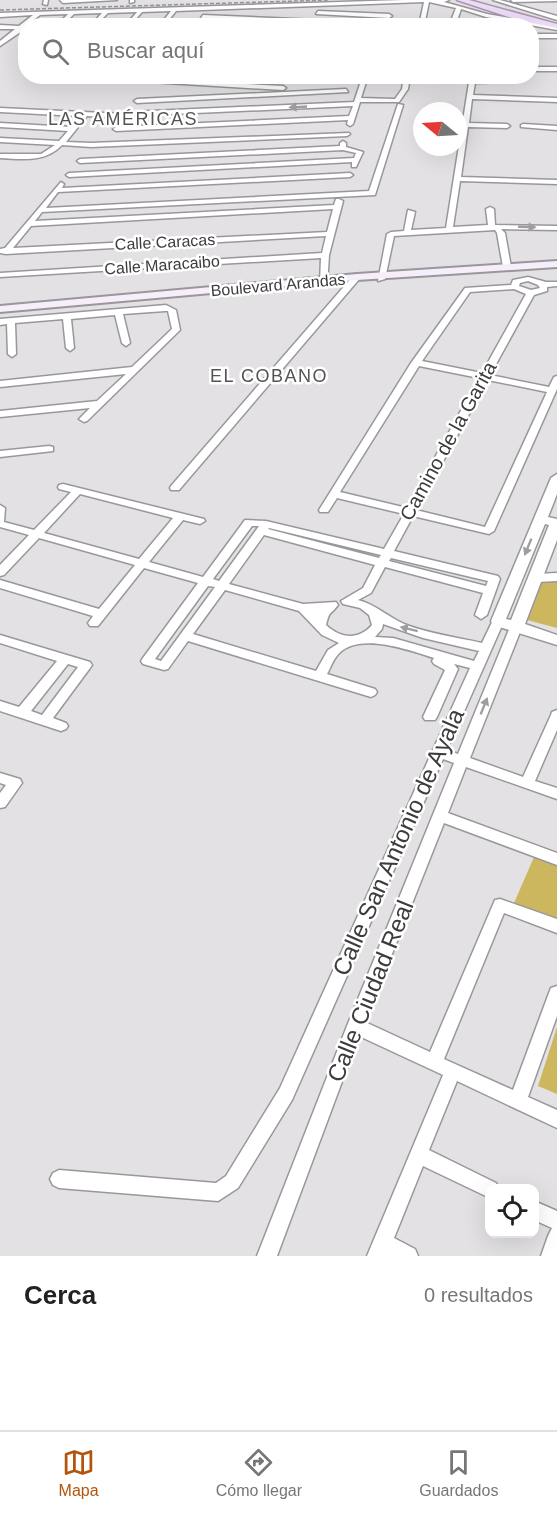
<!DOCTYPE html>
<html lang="es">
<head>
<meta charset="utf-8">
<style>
  body { margin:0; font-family:Arial,sans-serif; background:#f6f6f6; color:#222 }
  .controls { position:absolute; right:18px; bottom:18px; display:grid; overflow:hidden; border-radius:12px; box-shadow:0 6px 24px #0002 }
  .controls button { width:54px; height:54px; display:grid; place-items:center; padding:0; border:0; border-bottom:2px solid #e0e0e0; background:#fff; color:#222; font:30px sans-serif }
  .compass { position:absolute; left:413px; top:102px; width:54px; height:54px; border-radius:50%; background:#fff; box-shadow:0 6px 24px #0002; rotate:288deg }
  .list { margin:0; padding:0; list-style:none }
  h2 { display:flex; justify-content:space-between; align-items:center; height:78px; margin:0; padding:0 24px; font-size:26px }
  h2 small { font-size:20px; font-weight:400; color:#767676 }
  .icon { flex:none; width:33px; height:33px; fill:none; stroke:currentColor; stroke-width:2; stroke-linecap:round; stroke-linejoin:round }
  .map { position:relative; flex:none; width:557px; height:1256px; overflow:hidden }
  .search { position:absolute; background:#fff; box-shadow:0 6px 24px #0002; left:18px; right:18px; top:18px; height:66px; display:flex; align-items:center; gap:15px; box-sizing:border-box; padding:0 21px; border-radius:24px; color:#767676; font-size:22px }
  .sheet { height:174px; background:#fff }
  nav { display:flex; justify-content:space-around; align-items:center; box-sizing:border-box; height:84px; border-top:2px solid #e0e0e0; background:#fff; font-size:16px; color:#767676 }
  nav a { display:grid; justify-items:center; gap:3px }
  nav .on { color:#b45309 }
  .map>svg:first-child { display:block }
  .green { fill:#cdb75e }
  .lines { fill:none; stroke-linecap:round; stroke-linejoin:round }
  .minor-casing { stroke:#99979b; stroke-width:3 }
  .tertiary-casing { stroke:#99979b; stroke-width:3 }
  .secondary-casing { stroke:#99979b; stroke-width:4 }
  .primary-casing { stroke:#a895b3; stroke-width:3 }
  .minor { fill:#fff; fill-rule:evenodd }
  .tertiary { fill:#fff; fill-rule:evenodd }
  .secondary { fill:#f6eefb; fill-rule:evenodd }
  .primary { fill:#eedcf7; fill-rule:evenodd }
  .rail { stroke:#949395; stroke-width:1.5; stroke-dasharray:4 2; stroke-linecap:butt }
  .oneway { fill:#9e9e9e }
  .labels { text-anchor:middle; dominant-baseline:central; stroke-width:5; stroke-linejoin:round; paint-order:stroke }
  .far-street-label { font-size:16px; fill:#3c3c3d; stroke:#fff }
  .far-quarter-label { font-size:18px; letter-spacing:1.5px; fill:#555356; stroke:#fff }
  .street-label { font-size:20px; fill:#3c3c3d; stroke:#fff }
  .near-street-label { font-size:24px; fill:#3c3c3d; stroke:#fff }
</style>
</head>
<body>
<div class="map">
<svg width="557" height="1256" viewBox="0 0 557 1256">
  <rect width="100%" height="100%" fill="#e3e1e4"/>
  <path class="green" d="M539 581 557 582V628L527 620Z
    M534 857 557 866V918L514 903Z
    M557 1027V1094L538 1086Z"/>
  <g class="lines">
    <defs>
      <path id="minor" d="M44 0H48L47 5 43 4Z
        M60 0H117L63 3Z
        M130 0H134V2L130 3Z
        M403 0H449L444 2 487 14 557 26V30L486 17 461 9 457 21 454 23 451 21 456 8 429 2 424 26H419L424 2 176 11 164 26H159L171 11 142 12 130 26H125L137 12 108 13 95 26H90L102 13 74 14 62 26H56L68 14 40 15 26 26 25 29 0 46V41L15 29H0V25L19 26 33 15 0 17V13Z
        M493 0H500L557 16V20Z
        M511 0H557V1L513 2Z
        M318 11 389 14 392 16 389 18 316 14Z
        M203 15 386 23 389 25 201 18Z
        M532 34H557V38H532Z
        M532 67H557V71H532Z
        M312 76H368L361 98 395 99 402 89 404 76H410L408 89 399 102H360L353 124 350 126 347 124 348 120 116 131 113 129 116 127 349 116 353 106 129 116 126 118 87 116 66 142 91 143 349 133 350 134 347 136 91 147 62 145C45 163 22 159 0 158V154H41L55 145 0 142V138L59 141 68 131 0 127V123L71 127 80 116 0 112V108L125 114 128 112 354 102 361 81Z
        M470 76H476L475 79 508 78 511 80 508 82 475 83 473 95 557 98V102L472 99 469 123 507 124 510 126 507 128 468 127 461 177 557 180V184L460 181 453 227 488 225 486 209 490 207 494 209 495 225 557 226V230L501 229 505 233 511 267 507 269 503 267 497 233 495 230 394 236 385 279 378 281 387 234 391 232 404 231 408 210 415 212 411 230 446 228Z
        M152 79 283 86 286 88 283 90 150 82Z
        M346 89 348 92 137 103 134 101 137 99Z
        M398 104 403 105 375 195 42 212 35 221 334 205 336 199H339L343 201 329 255 327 286 320 284 321 258 0 277V273L322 253 326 236 6 254 0 253V249L5 248 61 182 64 184 62 188 350 173 353 175 350 177 58 192 46 208 369 191ZM333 209 327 232 13 248 31 226Z
        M523 124 557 126V130L521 127V125Z
        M343 141 346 143V147L363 152 356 167H352V162L69 177 66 175 69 173 354 158 356 153 343 150 80 163 77 161 80 159 340 146V143Z
        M354 275 361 277 179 490H171L170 488 171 486Z
        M528 277 546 282H557V286L547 287V291L534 295 490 375 549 387 554 377 557 376V389L494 531 489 534 413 516 394 551 498 576 500 579 487 615 481 619 475 615 483 593 385 567 371 593 358 600C375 604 388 617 404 624 429 634 456 637 482 643L494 618H502L504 621 447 750 458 754 510 627 512 624H520L522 627 470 758 523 777 551 715 552 712 557 710V730L535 781 557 788V799L466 767 448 813 557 853V865L444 823 365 1022 430 1052 495 900 500 899 557 919V933L504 913 444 1059 513 1090 549 993 551 988 557 986V1016L528 1097 557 1110V1128L457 1081 429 1150 496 1183 499 1188H490V1198L423 1166 394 1238 415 1249 418 1256H367L443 1075 359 1036 277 1256H257L347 1026 454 763 443 759 292 1100 238 1188 218 1201 59 1188 53 1185 50 1179 53 1173 59 1170 216 1183 226 1176 280 1088 470 668 454 664 458 669 437 717 435 720H425L423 717 445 670 434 664 432 661 434 658C408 650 355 630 336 657 332 662 330 669 327 674L375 689 377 692 375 695 371 697 188 641 168 669 164 670 143 664 141 661 143 658 198 583 144 568 98 626H90L88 623 93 616 0 588V580L99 609 135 565 39 538 4 575 0 576V565L29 535 0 527V505L5 508 4 522 34 530 71 492 59 489 58 487 59 485 63 484 204 519 205 521 200 524 183 520 149 562 203 577 245 520 266 521 384 549 404 514 337 498 328 512H320L319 510 411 363 465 288 511 285 513 280ZM528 281 538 285 540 288 531 290 519 286 520 283ZM514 289 526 294 482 373 422 361 470 292ZM419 366 479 378 407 508 340 492ZM488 380 547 392 485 527 416 510ZM80 494 173 518 139 559 44 533ZM252 526H259L219 581 213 579ZM269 528 381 555 379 558 268 529ZM264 535 375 565 363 588 341 601 343 604 360 608 369 615 372 625C358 641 340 638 326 625 330 609 330 616 338 605L336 602 303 604 229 584ZM391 558 488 581 486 586 389 561ZM208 586 215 587 161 661 155 659ZM225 590 299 611 322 635 339 643 328 650 316 671 193 634ZM383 624 423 638 479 651 474 661 393 638 375 637 382 629Z
        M166 305 176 310 180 330 87 421 84 422 79 419 90 408 0 417V411L97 401 126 374 0 387V381L132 367 172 329 168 311H165L123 314 130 343 126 346 122 343 115 315 71 319 74 348 70 351 66 348 63 319 15 323 16 354 12 357 8 354 7 324 0 325V319Z
        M49 446 53 447V451L0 457V451Z
        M557 573V581L536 582 530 578 536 574Z
        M0 635 90 662 92 665 90 668 53 718 66 723 68 726 66 729 61 731 0 711V701L19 707 57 661 0 643ZM68 664 78 667 42 715 31 711Z
        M0 773 20 779 22 783 5 807 0 808V793L6 785 0 783Z
        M534 1201 557 1211V1256H541L548 1236 552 1228 534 1220Z"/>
      <path id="tertiary" d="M557 474V494L548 517 557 519V540L525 624 557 635V645L493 625 491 621 551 478ZM545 524 549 525 511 620 506 619Z"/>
      <path id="secondary" d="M557 261V267L357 280 0 312V306L357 274Z"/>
      <path id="primary" d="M457 0H469L557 24V28L518 20Z"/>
    </defs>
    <use href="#minor" class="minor-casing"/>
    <use href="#tertiary" class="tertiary-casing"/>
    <use href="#secondary" class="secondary-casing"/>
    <use href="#primary" class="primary-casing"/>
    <use href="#minor" class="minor"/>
    <use href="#tertiary" class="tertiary"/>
    <use href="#secondary" class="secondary"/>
    <use href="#primary" class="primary"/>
    <path class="rail" d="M0 10 329 0"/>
  </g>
  <defs><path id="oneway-solid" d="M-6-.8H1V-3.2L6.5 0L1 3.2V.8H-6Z" transform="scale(1.5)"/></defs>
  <g class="oneway">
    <use href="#oneway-solid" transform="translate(298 107) rotate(177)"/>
    <use href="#oneway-solid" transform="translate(527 227) rotate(2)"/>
    <use href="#oneway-solid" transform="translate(528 547) rotate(112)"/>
    <use href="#oneway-solid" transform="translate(409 629) rotate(-166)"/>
    <use href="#oneway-solid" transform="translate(484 706) rotate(-68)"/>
  </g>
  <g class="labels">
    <g class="far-street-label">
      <text transform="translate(165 242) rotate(-3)">Calle Caracas</text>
      <text transform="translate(162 265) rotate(-4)">Calle Maracaibo</text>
      <text transform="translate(278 285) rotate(-5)">Boulevard Arandas</text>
    </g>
    <g class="far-quarter-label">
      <text x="123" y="119">LAS AMÉRICAS</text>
      <text x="269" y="376">EL COBANO</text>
    </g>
    <g class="street-label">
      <text transform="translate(448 441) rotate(-61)">Camino de la Garita</text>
    </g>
    <g class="near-street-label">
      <text transform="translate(398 842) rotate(-66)">Calle San Antonio de Ayala</text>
      <text transform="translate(370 991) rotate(-68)">Calle Ciudad Real</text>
    </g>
  </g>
</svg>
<div class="controls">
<button><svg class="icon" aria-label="locate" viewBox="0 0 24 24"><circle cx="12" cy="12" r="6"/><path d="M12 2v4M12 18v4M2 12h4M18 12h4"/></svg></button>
</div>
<svg class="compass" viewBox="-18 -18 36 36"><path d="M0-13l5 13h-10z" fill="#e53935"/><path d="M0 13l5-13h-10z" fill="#767676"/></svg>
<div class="search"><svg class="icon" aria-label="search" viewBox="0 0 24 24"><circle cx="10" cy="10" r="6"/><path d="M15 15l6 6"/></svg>Buscar aquí</div>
</div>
<section class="sheet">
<h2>Cerca<small>0 resultados</small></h2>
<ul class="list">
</ul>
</section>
<nav>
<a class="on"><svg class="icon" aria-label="map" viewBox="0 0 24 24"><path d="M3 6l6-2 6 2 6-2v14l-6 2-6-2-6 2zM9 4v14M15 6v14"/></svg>Mapa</a>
<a><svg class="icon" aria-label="directions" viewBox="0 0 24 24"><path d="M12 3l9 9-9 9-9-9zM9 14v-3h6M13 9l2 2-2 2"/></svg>Cómo llegar</a>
<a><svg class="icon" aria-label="saved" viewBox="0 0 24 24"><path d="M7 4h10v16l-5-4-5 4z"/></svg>Guardados</a>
</nav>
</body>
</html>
